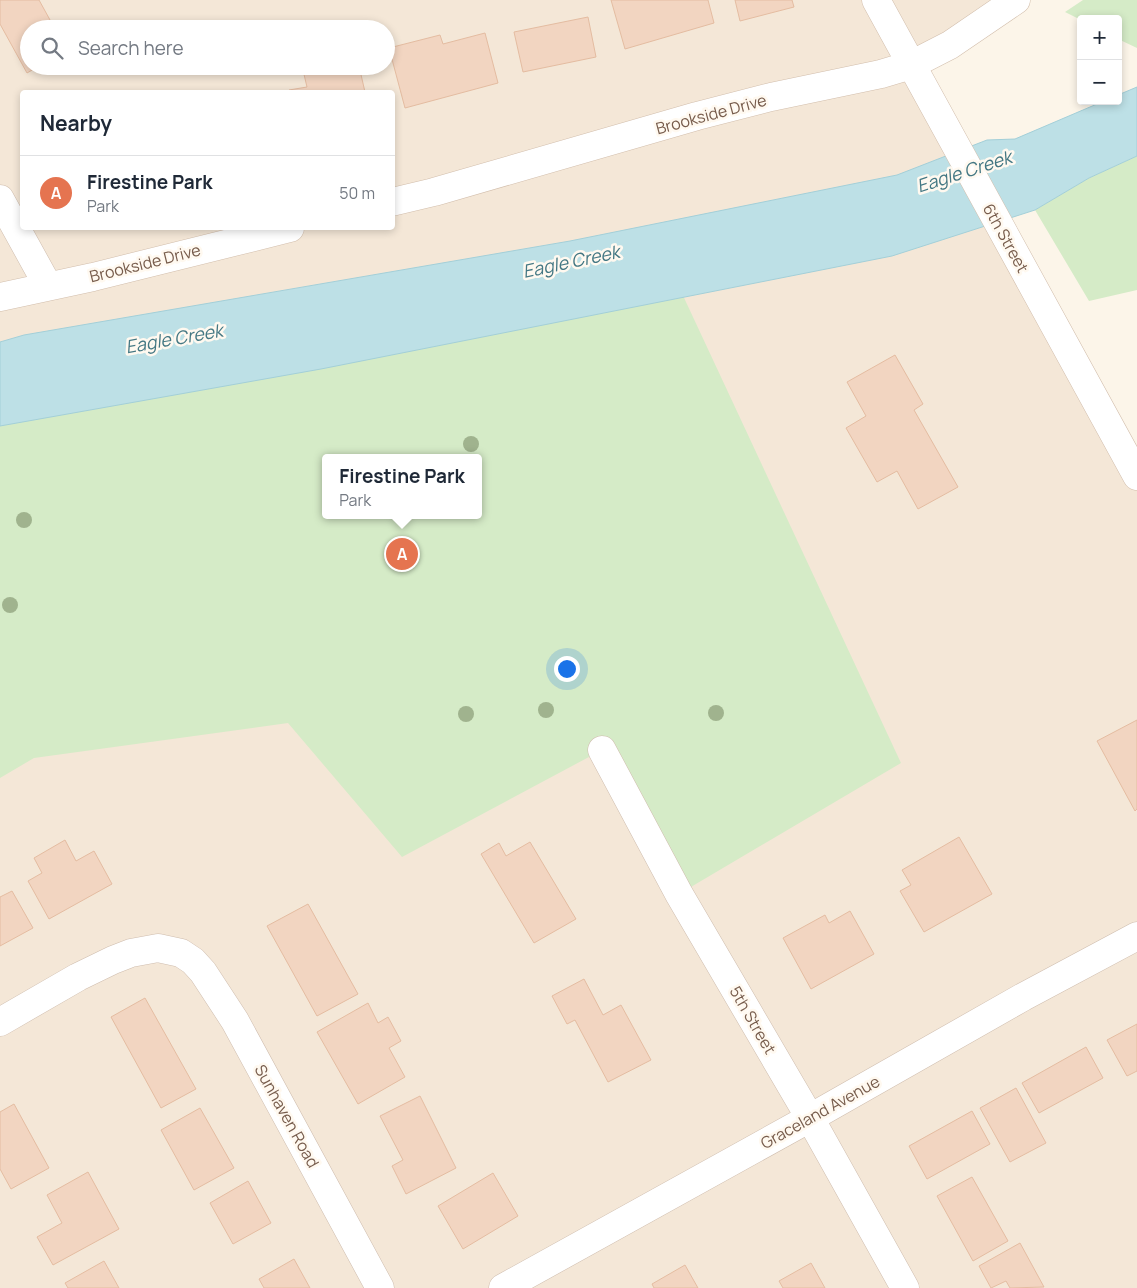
<!DOCTYPE html>
<html lang="en">
<head>
<meta charset="utf-8">
<style>
  body { margin:0; font-family:Manrope,sans-serif; background:#f6f6f7; color:#1f2937 }
  .controls { position:absolute; right:15px; top:15px; display:grid; overflow:hidden; border-radius:5px; box-shadow:0 2px 8px #0003 }
  .controls button { width:45px; height:45px; display:grid; place-items:center; padding:0; border:0; border-bottom:1px solid #e0e1e3; background:#fff; color:#1f2937; font:25px sans-serif }
  .you { position:absolute; left:566px; top:668px; width:18px; height:18px; margin:-12px; border:4px solid #fff; border-radius:50%; background:#1a73e8; box-shadow:0 0 0 8px #1a73e833 }
  .badge { display:grid; place-items:center; width:32px; height:32px; border-radius:50%; background:#e57450; color:#fff; font-size:16px; font-weight:700 }
  .pin { position:absolute; translate:-50% -50%; border:2px solid #fff; box-shadow:0 1px 5px #0006 }
  .popup { position:absolute; left:322px; top:454px; width:160px; height:65px; box-sizing:border-box; display:grid; place-content:center; border-radius:5px; background:#fff; filter:drop-shadow(0 1px 4px #0005); font-size:16px; white-space:nowrap; color:#747a83 }
  .popup b { font-size:19px; color:#1f2937 }
  .popup::after { content:''; position:absolute; left:50%; top:100%; margin-left:-10px; border:10px solid transparent; border-top-color:#fff }
  .list { margin:0; padding:0; list-style:none }
  h2 { display:flex; justify-content:space-between; align-items:center; height:65px; margin:0; padding:0 20px; font-size:21px }
  h2 small { font-size:16px; font-weight:400; color:#747a83 }
  .list li { display:grid; grid-template-columns:32px 1fr auto; gap:15px; align-items:center; box-sizing:border-box; height:75px; padding:0 20px; border-top:1px solid #e0e1e3 }
  .list b { display:block; font-size:19px; white-space:nowrap }
  .list p { margin:0; font-size:16px; white-space:nowrap; color:#747a83 }
  .list em { font-size:16px; font-style:normal; color:#747a83 }
  .icon { flex:none; width:28px; height:28px; fill:none; stroke:currentColor; stroke-width:2; stroke-linecap:round; stroke-linejoin:round }
  .map { position:relative; flex:none; width:1137px; height:1288px; overflow:hidden }
  .search { position:absolute; background:#fff; box-shadow:0 2px 8px #0003; left:20px; top:20px; width:375px; height:55px; display:flex; align-items:center; gap:12px; box-sizing:border-box; padding:0 18px; border-radius:28px; color:#747a83; font-size:19px }
  .panel { position:absolute; background:#fff; box-shadow:0 2px 8px #0003; left:20px; top:90px; width:375px; height:140px; border-radius:5px }
  .map>svg:first-child { display:block }
  .residential { fill:#f4e7d7; fill-rule:evenodd }
  .green { fill:#d5ebc7; fill-rule:evenodd }
  .water { fill:#bde0e6; stroke:#a3cfd8 }
  .building { fill:#f2d5c1; stroke:#e4bca1 }
  .lines { fill:none; stroke-linecap:round; stroke-linejoin:round }
  .street-casing { stroke:#cfbdae; stroke-width:29 }
  .secondary-casing { stroke:#d2beac; stroke-width:29 }
  .street { stroke:#fff; stroke-width:28 }
  .secondary { stroke:#fff; stroke-width:28 }
  .tree { fill:#a0b38e }
  .labels { text-anchor:middle; dominant-baseline:central; stroke-width:5; stroke-linejoin:round; paint-order:stroke }
  .street-label { font-size:16px; fill:#775c4c; stroke:#fff9f0 }
  .water-label { font-size:18px; font-style:italic; fill:#437783; stroke:#fff9f0 }
</style>
</head>
<body>
<div class="map">
<svg width="1137" height="1288" viewBox="0 0 1137 1288">
  <rect width="100%" height="100%" fill="#fcf5e9"/>
  <path class="residential" d="M0 0H1016L912 65 1137 476V1288H0ZM29 29H386V66H29ZM22 92H392V228H22ZM326 458H478V515H326Z"/>
  <path class="green" d="M1083 0H1137V48L1118 39V19H1081V20L1065 12Z
    M1137 156V290L1089 301 1035 210 1089 178Z
    M665 257 901 763 679 894 602 750 402 857 288 723 34 758 0 778V384ZM326 458H478V515H326Z"/>
  <path class="water" d="M1137 87V156L1089 178 1035 210 892 256 321 369 0 426V342L24 335 570 241 897 175 987 140 1015 139 1104 101H1118V95Z"/>
  <path class="building" d="M0 0H39L55 29H29V66H39L27 73 0 24Z
    M611 0H708L714 23 625 49Z
    M735 0H792L794 7 740 21Z
    M588 17 596 57 523 72 514 32Z
    M485 33 498 83 405 108 389 48 440 35 443 44Z
    M302 66H359L365 92H290L289 90 307 87Z
    M895 355 923 404 914 410 958 487 918 509 897 471 877 482 846 428 866 416 847 382Z
    M1137 720V809L1135 811 1097 741Z
    M959 837 992 894 924 932 900 891 911 885 902 870Z
    M65 840 76 861 94 851 112 884 49 919 28 881 42 873 34 858Z
    M530 842 576 919 534 943 481 854 499 843 506 856Z
    M12 891 33 928 0 946V897Z
    M308 904 358 994 317 1016 267 926Z
    M850 911 874 954 811 989 783 938 825 915 829 923Z
    M584 979 603 1015 621 1005 651 1060 608 1082 575 1020 567 1024 552 996Z
    M145 998 196 1089 161 1108 111 1017Z
    M368 1003 378 1023 388 1017 401 1041 389 1048 405 1077 358 1104 317 1032Z
    M1137 1024V1071L1127 1076 1107 1040Z
    M1086 1047 1103 1078 1039 1113 1022 1083Z
    M1016 1088 1046 1143 1010 1162 980 1108Z
    M420 1096 456 1168 406 1194 392 1166 403 1160 380 1116Z
    M14 1104 49 1168 11 1189 0 1169V1112Z
    M200 1108 234 1168 194 1190 161 1130Z
    M972 1111 990 1144 927 1179 909 1146Z
    M88 1172 119 1229 53 1265 37 1237 62 1223 47 1195Z
    M493 1173 518 1216 463 1249 438 1206Z
    M972 1177 1008 1241 973 1261 937 1196Z
    M248 1181 271 1223 233 1244 210 1203Z
    M1020 1243 1044 1287 1010 1288 1006 1281 991 1288 979 1266Z
    M294 1259 310 1288H264L259 1279Z
    M104 1261 119 1288H68L65 1283Z
    M811 1263 825 1288H783L779 1281Z
    M685 1265 698 1288H654L652 1284Z"/>
  <g class="lines">
    <defs>
      <path id="street" d="M0 199 48 286
        M602 750 679 894 810 1118 905 1288
        M0 1022 78 977 113 960 131 953 158 948 181 953 193 961 203 972 235 1021 380 1288
        M503 1288 810 1118 1023 997 1137 936"/>
      <path id="secondary" d="M876 0 1137 476
        M392 202 434 192 697 116 771 97 881 74 911 65 950 45 1016 0
        M0 297 93 277 290 228"/>
    </defs>
    <use href="#street" class="street-casing"/>
    <use href="#secondary" class="secondary-casing"/>
    <use href="#street" class="street"/>
    <use href="#secondary" class="secondary"/>
  </g>
  <g class="tree">
    <circle cx="471" cy="444" r="8"/>
    <circle cx="24" cy="520" r="8"/>
    <circle cx="10" cy="605" r="8"/>
    <circle cx="546" cy="710" r="8"/>
    <circle cx="716" cy="713" r="8"/>
    <circle cx="466" cy="714" r="8"/>
  </g>
  <g class="labels">
    <g class="street-label">
      <text transform="translate(711 114) rotate(-15)">Brookside Drive</text>
      <text transform="translate(1006 238) rotate(61)">6th Street</text>
      <text transform="translate(145 263) rotate(-14)">Brookside Drive</text>
      <text transform="translate(753 1020) rotate(60)">5th Street</text>
      <text transform="translate(820 1112) rotate(-29)">Graceland Avenue</text>
      <text transform="translate(287 1116) rotate(61)">Sunhaven Road</text>
    </g>
    <g class="water-label">
      <text transform="translate(964 171) rotate(-18)">Eagle Creek</text>
      <text transform="translate(571 261) rotate(-12)">Eagle Creek</text>
      <text transform="translate(174 338) rotate(-10)">Eagle Creek</text>
    </g>
  </g>
</svg>
<div class="controls">
<button>+</button>
<button>−</button>
</div>
<div class="you"></div>
<div class="pin badge" style="left:402px;top:554px">A</div>
<div class="popup"><b>Firestine Park</b>Park</div>
<div class="search"><svg class="icon" aria-label="search" viewBox="0 0 24 24"><circle cx="10" cy="10" r="6"/><path d="M15 15l6 6"/></svg>Search here</div>
<section class="panel">
<h2>Nearby<small></small></h2>
<ul class="list">
<li><span class="badge">A</span><div><b>Firestine Park</b><p>Park</p></div><em>50 m</em></li>
</ul>
</section>
</div>
</body>
</html>
